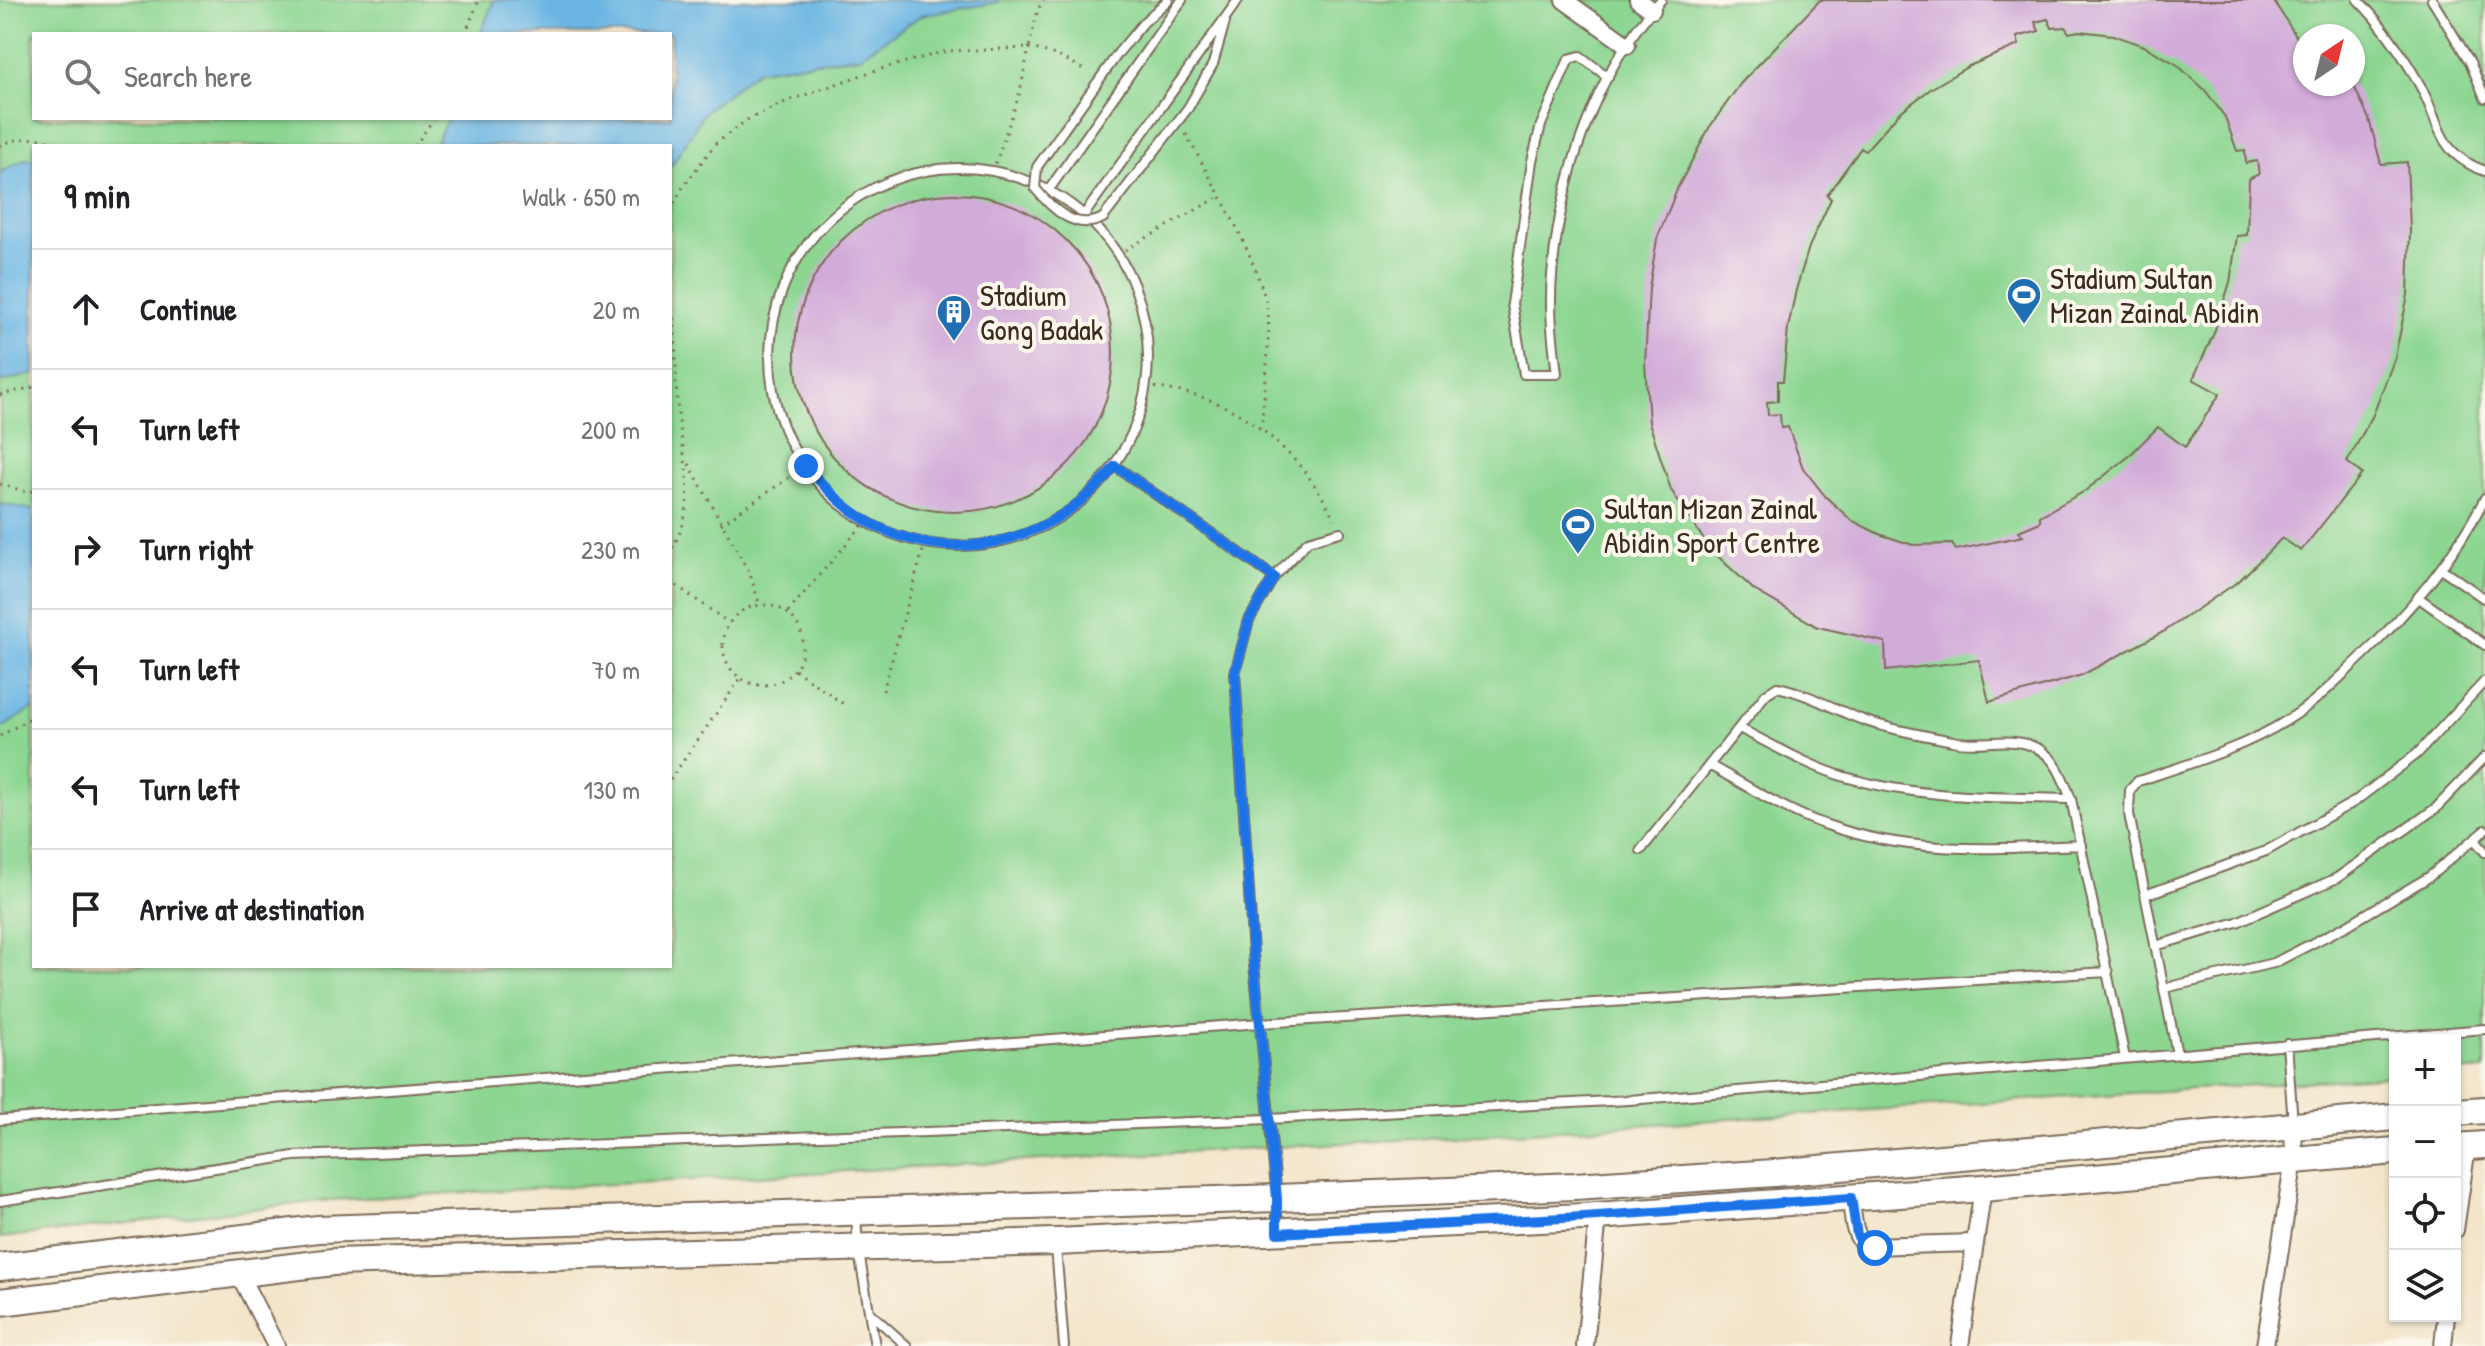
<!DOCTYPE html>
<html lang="en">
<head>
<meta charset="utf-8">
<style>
  body { margin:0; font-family:"Patrick Hand",sans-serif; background:#f6f6f6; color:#202124 }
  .controls { position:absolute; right:24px; bottom:24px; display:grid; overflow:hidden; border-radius:0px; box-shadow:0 2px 6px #0004 }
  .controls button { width:72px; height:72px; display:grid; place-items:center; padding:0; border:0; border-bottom:2px solid #e0e0e0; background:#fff; color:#202124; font:40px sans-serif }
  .compass { position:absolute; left:2293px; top:24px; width:72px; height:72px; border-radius:50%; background:#fff; box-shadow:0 2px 6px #0004; rotate:35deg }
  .stop { position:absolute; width:24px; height:24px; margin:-18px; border:6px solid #1a73e8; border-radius:50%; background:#fff }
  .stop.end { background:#1a73e8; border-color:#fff; box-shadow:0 2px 8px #0008 }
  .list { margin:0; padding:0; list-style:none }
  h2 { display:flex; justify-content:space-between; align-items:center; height:104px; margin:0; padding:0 32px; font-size:34px }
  h2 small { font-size:26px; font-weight:400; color:#757577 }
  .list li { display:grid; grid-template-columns:52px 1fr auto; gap:24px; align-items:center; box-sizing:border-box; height:120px; padding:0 32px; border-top:2px solid #e0e0e0 }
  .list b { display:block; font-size:30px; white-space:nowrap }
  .list em { font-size:26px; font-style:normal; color:#757577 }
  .icon { flex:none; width:44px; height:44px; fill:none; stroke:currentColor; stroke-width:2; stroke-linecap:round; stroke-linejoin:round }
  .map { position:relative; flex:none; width:2485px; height:1346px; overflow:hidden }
  .search { position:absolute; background:#fff; box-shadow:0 2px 6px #0004; left:32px; top:32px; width:640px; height:88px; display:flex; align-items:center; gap:20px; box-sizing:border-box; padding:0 28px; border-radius:0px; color:#757577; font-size:30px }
  .panel { position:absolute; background:#fff; box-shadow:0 2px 6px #0004; left:32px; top:144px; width:640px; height:824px; border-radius:0px }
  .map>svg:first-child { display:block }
  .green { fill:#8cd692; stroke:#648058; stroke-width:2; fill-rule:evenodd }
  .water { fill:#6bb5e3; stroke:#537080; stroke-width:2 }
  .building { fill:#d2acd9; fill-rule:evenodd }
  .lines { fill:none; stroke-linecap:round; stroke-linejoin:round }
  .service-casing { stroke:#7b6b5a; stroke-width:12 }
  .minor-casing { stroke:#7b6b5a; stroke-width:20 }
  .primary-casing { stroke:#7b6b5a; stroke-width:30 }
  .path { stroke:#7b6b5a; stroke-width:3; stroke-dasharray:2 6; stroke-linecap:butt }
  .service { stroke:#fff; stroke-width:8 }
  .minor { stroke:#fff; stroke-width:16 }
  .primary { stroke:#fff; stroke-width:26 }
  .service-bridge-casing { stroke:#7b6b5a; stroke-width:12; stroke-linecap:butt }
  .service-bridge { stroke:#fff; stroke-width:8 }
  .route { stroke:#1a73e8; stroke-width:10 }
  .labels { text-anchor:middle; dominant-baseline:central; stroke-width:8; stroke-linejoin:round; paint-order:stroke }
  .poi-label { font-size:30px; fill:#3b2a1e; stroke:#fbf7ec; text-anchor:start }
</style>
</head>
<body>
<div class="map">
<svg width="2485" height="1346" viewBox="0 0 2485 1346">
  <rect width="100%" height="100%" fill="#fbf7ec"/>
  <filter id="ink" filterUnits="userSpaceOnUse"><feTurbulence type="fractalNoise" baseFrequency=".0125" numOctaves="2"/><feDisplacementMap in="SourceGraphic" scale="16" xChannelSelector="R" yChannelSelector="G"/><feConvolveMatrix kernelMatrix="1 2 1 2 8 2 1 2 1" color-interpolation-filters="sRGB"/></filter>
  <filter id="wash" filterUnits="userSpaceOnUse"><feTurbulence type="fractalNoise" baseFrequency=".006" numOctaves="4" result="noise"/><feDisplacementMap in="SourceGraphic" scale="32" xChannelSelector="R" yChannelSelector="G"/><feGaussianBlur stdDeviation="1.8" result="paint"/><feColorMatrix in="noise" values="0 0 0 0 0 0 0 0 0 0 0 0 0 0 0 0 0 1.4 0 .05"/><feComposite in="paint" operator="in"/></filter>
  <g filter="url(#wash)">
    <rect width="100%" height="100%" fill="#f3e5ca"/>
    <path class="green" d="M0 0H2485V1070L2455 1072V1040H2395V1076L1469 1136 331 1200 0 1238ZM34 34H670V118H34ZM2305 36H2353V84H2305ZM34 146H670V966H34Z"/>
    <path class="water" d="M494 0H1001L995 3 922 15 860 56 758 70 705 111 670 168V146H434L448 118H670V34H480Z
      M25 159H34V374L0 382V172Z
      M0 504 34 510V708L0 729Z"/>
    <g id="blocks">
      <path class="building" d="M1820 0H2273L2305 50V84H2353L2369 119 2381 164 2407 162 2410 229 2408 295 2395 357 2373 415 2347 462 2362 474 2301 551 2282 538 2239 581 2165 631 2082 675 1989 702 1979 660 1886 671 1885 642 1818 627 1754 590 1710 549 1671 490 1649 422 1645 363 1649 288 1657 239 1678 187 1709 128 1741 83ZM2048 19 2052 28 2065 27 2069 33 2079 31 2113 35 2144 46 2176 64 2204 89 2225 117 2237 151 2245 150 2246 163 2257 161 2259 174 2249 179 2247 235 2237 236 2230 282 2214 333 2193 379 2220 394 2185 447 2158 427 2128 457 2085 491 2040 516V522L2019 531 2023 536 1956 550 1952 544 1913 545 1879 534 1851 520 1826 497 1803 468 1788 427 1781 428 1780 414 1768 415 1767 402 1778 401V381H1783L1788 328 1796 290 1809 247 1831 199 1827 195 1861 148 1865 151 1899 113 1932 88 1969 66 2019 45 2017 37 2039 31 2035 22Z
        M795 353a159 159 0 1 1 318 0a159 159 0 1 1-318 0Z"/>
    </g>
  </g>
  <g filter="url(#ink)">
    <use href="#blocks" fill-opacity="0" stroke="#7b6b5a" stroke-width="2"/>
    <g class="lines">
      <defs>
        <path id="service" d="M2358 0C2381 23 2401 52 2417 80 2441 120 2434 153 2485 171
          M2432 0 2470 62 2485 98
          M1119 52 1144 22 1168 0
          M1608 77 1580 56 1569 59 1541 125 1532 161 1512 304 1524 374H1557C1553 342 1549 309 1552 276 1560 179 1594 72 1661 0
          M1188 108 1213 64 1225 22
          M770 357a189 189 0 1 1 378 0a189 189 0 1 1-378 0Z
          M1048 191 1182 0
          M1084 215 1238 0
          M1115 466 1274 577
          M2442 569 2485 599
          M2419 598 2485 645
          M1739 728C1773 745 1808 766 1845 777 1919 799 1995 797 2071 799
          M1709 765C1747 786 1784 810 1824 824 1910 855 1992 849 2081 845
          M2474 839 2485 852
          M1641 850 1766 694 1777 687C1808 693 1833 709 1863 720 1891 730 1923 735 1953 741 1978 747 2008 736 2032 746 2055 754 2063 778 2071 799L2125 1058
          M2145 895 2266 851 2354 802 2417 754 2485 681
          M2155 946 2237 922 2337 878 2436 808 2485 757
          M2164 988 2274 963 2346 926 2429 877 2485 830
          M2287 1044 2293 1123
          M2177 1054 2129 814 2130 790 2138 781C2189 764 2244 748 2289 719 2313 704 2334 683 2354 664 2407 615 2452 562 2485 498
          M0 1120 1260 1023 2108 972
          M0 1201 294 1156 1269 1119 1629 1100 2485 1029
          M856 1216 858 1247 875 1346
          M1277 1229V1198L1253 954 1235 673 1249 620 1274 577 1308 541 1340 532
          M1056 1247 1064 1346
          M870 1313 907 1346"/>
        <path id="minor" d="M1564 0 1627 45
          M1638 0 1652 10
          M1851 1198C1853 1214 1852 1237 1867 1246L1975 1243
          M2455 1230 2467 1146
          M239 1274 276 1346
          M1585 1346 1598 1216
          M1960 1346 1983 1188
          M2265 1346 2294 1159 2293 1126
          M2443 1346 2446 1316"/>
        <path id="primary" d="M2455 1112 2485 1110
          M2455 1147 2485 1145
          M0 1267 318 1229 1277 1198 1575 1186 1774 1173 2395 1117
          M0 1302 333 1262 1056 1242 1583 1217 1983 1188 2395 1151"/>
      </defs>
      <use href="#service" class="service-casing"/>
      <use href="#minor" class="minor-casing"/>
      <use href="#primary" class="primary-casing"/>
      <path class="path" d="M465 34 479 0
        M1186 134C1214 186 1251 245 1266 302 1273 328 1264 391 1262 420L1259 430
        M0 146C20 134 48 138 68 146
        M415 146 434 118
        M993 171 1020 92 1029 48C1050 52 1069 59 1087 72
        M670 210 683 187 716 143 747 120 785 102 873 71 947 51 1029 48 1038 9 1044 0
        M1118 254 1219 197
        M670 302C679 338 674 376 678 413 683 462 701 504 670 551
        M1147 386C1165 389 1184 392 1201 397 1256 414 1311 467 1334 519
        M0 395 34 387
        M689 464 750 574 759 603
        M0 484 27 492 34 491
        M721 524 806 466
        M670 581 729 623
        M723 645a40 40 0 1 1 80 0a40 40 0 1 1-80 0Z
        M788 612 866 521
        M795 670 845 705
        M883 691 925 543
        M0 736 34 716
        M670 780 740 679"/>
      <use href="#service" class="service"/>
      <use href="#minor" class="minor"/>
      <use href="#primary" class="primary"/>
      <defs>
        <path id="service-bridge" d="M1119 52 1037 167 1035 188C1052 209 1076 232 1103 218L1188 108"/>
      </defs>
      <use href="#service-bridge" class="service-bridge-casing"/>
      <use href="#service-bridge" class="service-bridge"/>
    </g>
  </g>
  <g class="lines" filter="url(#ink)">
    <path class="route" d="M806 466C827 490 850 514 880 528 965 568 1060 537 1115 466L1274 577 1249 620 1235 673 1253 954 1277 1198V1233L1583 1217 1851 1198 1857 1235 1861 1242 1875 1248"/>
  </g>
  <defs>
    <symbol id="stadium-pin" viewBox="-11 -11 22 30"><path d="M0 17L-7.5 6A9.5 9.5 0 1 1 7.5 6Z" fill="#1f6fb2" stroke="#fbf7ec"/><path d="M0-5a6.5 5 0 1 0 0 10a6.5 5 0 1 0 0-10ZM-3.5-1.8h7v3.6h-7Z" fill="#fff"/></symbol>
    <symbol id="building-pin" viewBox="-11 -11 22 30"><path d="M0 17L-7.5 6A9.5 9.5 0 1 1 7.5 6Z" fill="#1f6fb2" stroke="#fbf7ec"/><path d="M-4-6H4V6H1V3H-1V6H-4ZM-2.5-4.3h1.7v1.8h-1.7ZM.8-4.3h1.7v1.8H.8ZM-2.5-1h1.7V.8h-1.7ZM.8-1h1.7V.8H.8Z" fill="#fff"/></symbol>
  </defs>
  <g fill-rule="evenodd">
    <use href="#stadium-pin" x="2004" y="275" width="40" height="54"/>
    <use href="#building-pin" x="934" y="292" width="40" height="54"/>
    <use href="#stadium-pin" x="1558" y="505" width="40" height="54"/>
  </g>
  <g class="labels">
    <g class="poi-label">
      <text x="2050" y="278">Stadium Sultan<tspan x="2050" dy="34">Mizan Zainal Abidin</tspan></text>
      <text x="980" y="295">Stadium<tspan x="980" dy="34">Gong Badak</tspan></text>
      <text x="1604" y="508">Sultan Mizan Zainal<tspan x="1604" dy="34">Abidin Sport Centre</tspan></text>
    </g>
  </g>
</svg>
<div class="controls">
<button>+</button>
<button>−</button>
<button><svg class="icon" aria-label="locate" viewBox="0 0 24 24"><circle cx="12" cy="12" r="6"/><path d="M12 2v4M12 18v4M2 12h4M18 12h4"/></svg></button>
<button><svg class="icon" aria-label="layers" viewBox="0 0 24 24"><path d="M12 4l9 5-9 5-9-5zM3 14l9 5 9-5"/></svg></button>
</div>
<svg class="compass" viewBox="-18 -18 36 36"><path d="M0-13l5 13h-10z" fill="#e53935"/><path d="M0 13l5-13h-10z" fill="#757577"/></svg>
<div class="stop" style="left:1875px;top:1248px"></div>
<div class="stop end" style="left:806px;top:466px"></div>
<div class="search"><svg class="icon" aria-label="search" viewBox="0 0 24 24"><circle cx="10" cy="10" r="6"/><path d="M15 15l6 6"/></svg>Search here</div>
<section class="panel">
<h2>9 min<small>Walk · 650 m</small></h2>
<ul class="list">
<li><svg class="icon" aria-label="ahead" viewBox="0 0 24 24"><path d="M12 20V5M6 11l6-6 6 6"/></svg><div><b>Continue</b></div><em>20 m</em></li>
<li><svg class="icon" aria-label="left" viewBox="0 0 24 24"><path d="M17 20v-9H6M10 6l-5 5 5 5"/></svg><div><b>Turn left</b></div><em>200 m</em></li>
<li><svg class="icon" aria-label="right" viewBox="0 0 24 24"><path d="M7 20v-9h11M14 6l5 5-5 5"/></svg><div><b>Turn right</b></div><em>230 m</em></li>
<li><svg class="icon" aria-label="left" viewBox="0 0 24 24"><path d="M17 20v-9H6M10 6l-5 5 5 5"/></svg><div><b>Turn left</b></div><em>70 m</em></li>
<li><svg class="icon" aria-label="left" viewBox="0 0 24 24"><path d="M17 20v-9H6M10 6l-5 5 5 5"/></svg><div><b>Turn left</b></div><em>130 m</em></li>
<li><svg class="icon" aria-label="arrive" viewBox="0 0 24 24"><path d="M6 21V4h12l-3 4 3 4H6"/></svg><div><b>Arrive at destination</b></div></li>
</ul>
</section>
</div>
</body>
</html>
